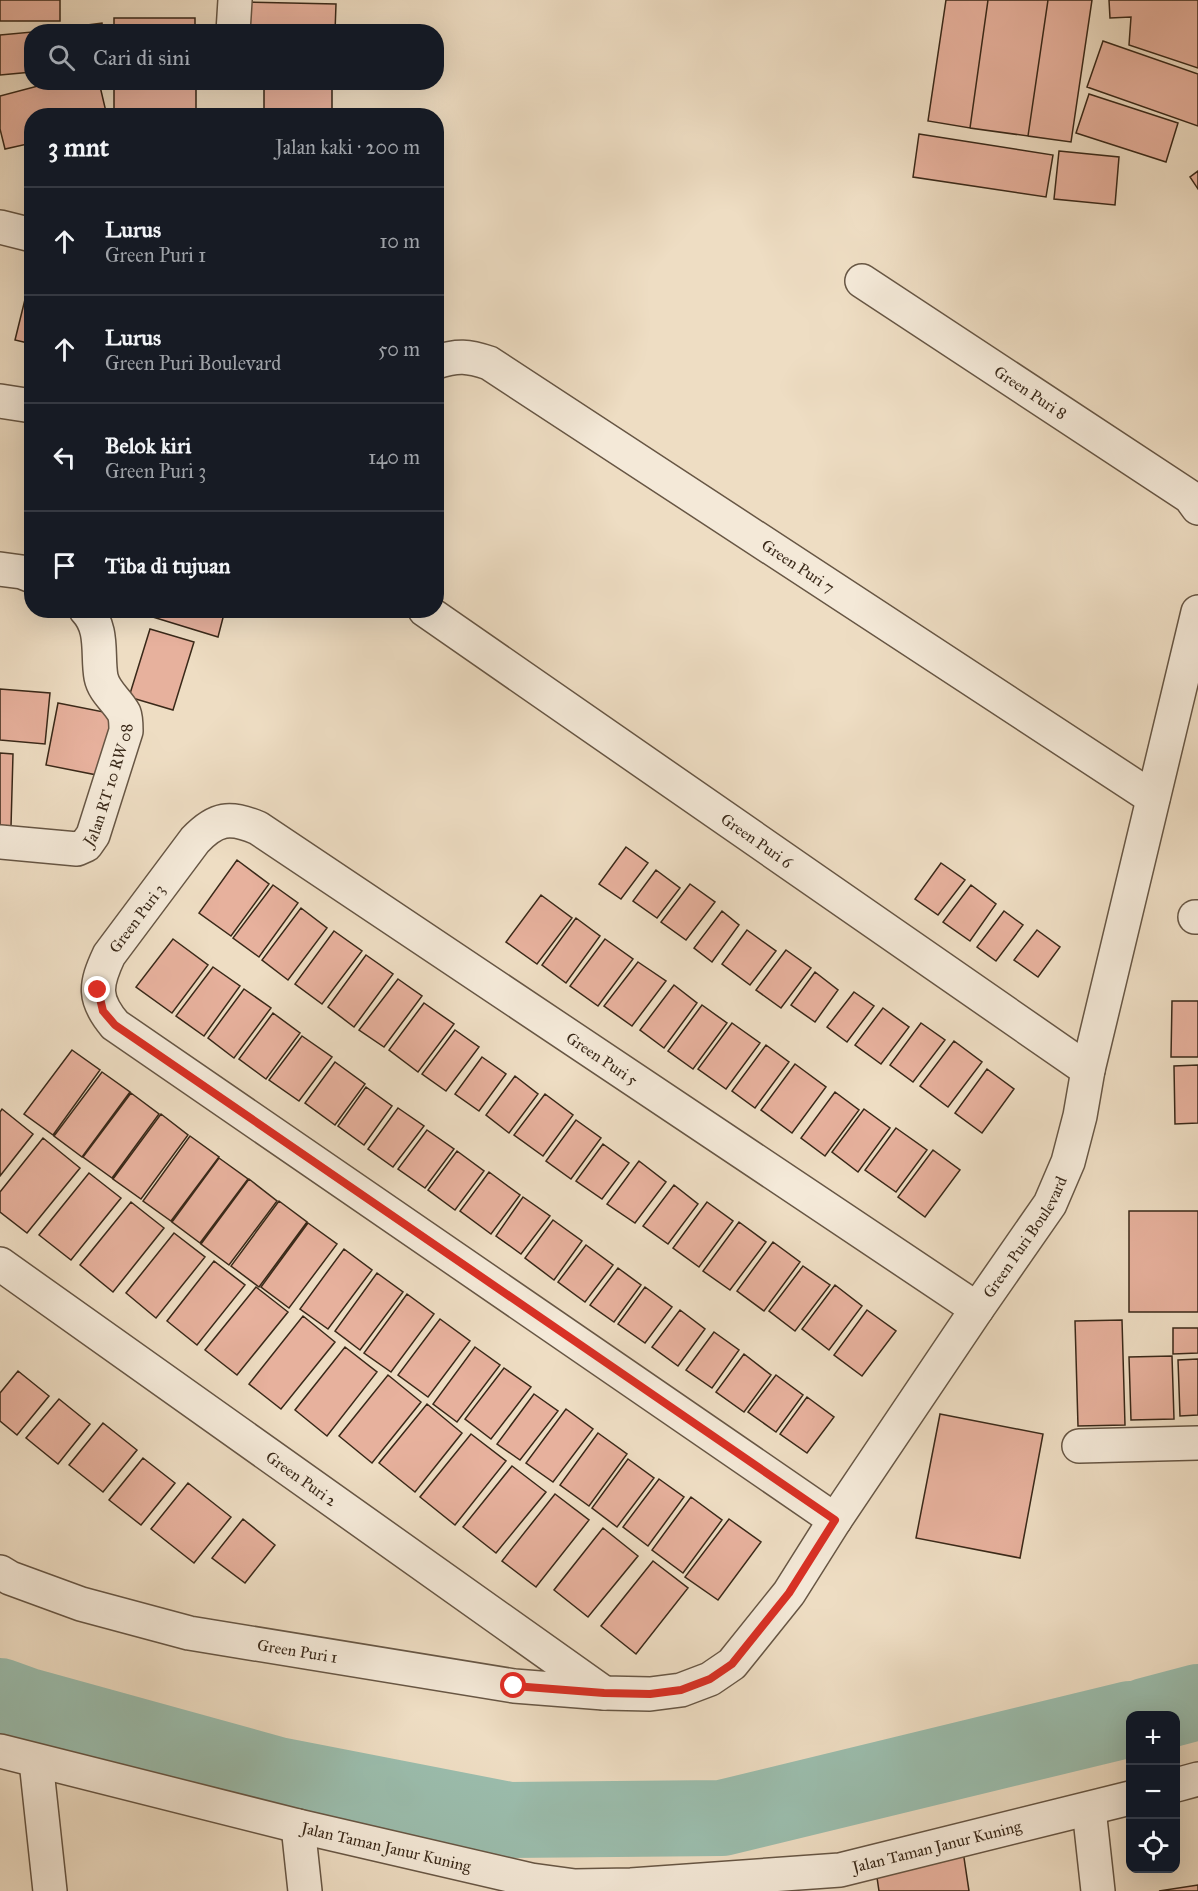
<!DOCTYPE html>
<html lang="id">
<head>
<meta charset="utf-8">
<style>
  body { margin:0; font-family:"IM FELL Great Primer",serif; background:#242831; color:#f1f3f6 }
  .controls { position:absolute; right:18px; bottom:18px; display:grid; overflow:hidden; border-radius:12px; box-shadow:0 6px 24px #0002 }
  .controls button { width:54px; height:54px; display:grid; place-items:center; padding:0; border:0; border-bottom:2px solid #363941; background:#171b24; color:#f1f3f6; font:30px sans-serif }
  .stop { position:absolute; width:18px; height:18px; margin:-14px; border:4px solid #d93025; border-radius:50%; background:#fff }
  .stop.end { background:#d93025; border-color:#fff; box-shadow:0 2px 6px #0008 }
  .list { margin:0; padding:0; list-style:none }
  h2 { display:flex; justify-content:space-between; align-items:center; height:78px; margin:0; padding:0 24px; font-size:26px }
  h2 small { font-size:20px; font-weight:400; color:#9ea1a6 }
  .list li { display:grid; grid-template-columns:39px 1fr auto; gap:18px; align-items:center; box-sizing:border-box; height:108px; padding:0 24px; border-top:2px solid #363941 }
  .list b { display:block; font-size:22px; white-space:nowrap }
  .list p { margin:0; font-size:20px; white-space:nowrap; color:#9ea1a6 }
  .list em { font-size:20px; font-style:normal; color:#9ea1a6 }
  .icon { flex:none; width:33px; height:33px; fill:none; stroke:currentColor; stroke-width:2; stroke-linecap:round; stroke-linejoin:round }
  .map { position:relative; flex:none; width:1198px; height:1891px; overflow:hidden }
  .search { position:absolute; background:#171b24; box-shadow:0 6px 24px #0002; left:24px; top:24px; width:420px; height:66px; display:flex; align-items:center; gap:15px; box-sizing:border-box; padding:0 21px; border-radius:24px; color:#9ea1a6; font-size:22px }
  .panel { position:absolute; background:#171b24; box-shadow:0 6px 24px #0002; left:24px; top:108px; width:420px; height:510px; border-radius:24px }
  .map>svg:first-child { display:block }
  .lines { fill:none; stroke-linecap:round; stroke-linejoin:round }
  .river { stroke:#9bbdad; stroke-width:76 }
  .building { fill:#e7b19d; stroke:#3a2919; stroke-width:1.5 }
  .street-casing { stroke:#675644; stroke-width:36 }
  .street { stroke:#f4e9d8; stroke-width:33 }
  .route { stroke:#d93025; stroke-width:8 }
  .labels { text-anchor:middle; dominant-baseline:central; stroke-width:4.5; stroke-linejoin:round; paint-order:stroke }
  .street-label { font-size:16px; fill:#3a2919; stroke:#f4e9d8 }
</style>
</head>
<body>
<div class="map">
<svg width="1198" height="1891" viewBox="0 0 1198 1891">
  <rect width="100%" height="100%" fill="#eeddc3"/>
  <filter id="stains"><feTurbulence type="fractalNoise" baseFrequency=".00333" numOctaves="4"/><feColorMatrix values="0 0 0 0 .2 0 0 0 0 .09 0 0 0 0 .02 0 0 0 .5 -.17"/></filter>
  <radialGradient id="worn" r=".72"><stop offset=".6" stop-color="#630" stop-opacity="0"/><stop offset="1" stop-color="#630" stop-opacity=".3"/></radialGradient>
  <g class="lines">
    <path class="river" d="M0 1696 25 1705 278 1775 509 1820 722 1818 1130 1719
      M1145 1716 1198 1702"/>
  </g>
  <path class="building" d="M0 0H60V21H0Z
    M946 0H988L970 128 928 121Z
    M988 0H1048L1028 136 970 128Z
    M1048 0H1092L1071 142 1028 136Z
    M1109 0H1198V68L1129 45 1131 17 1110 18Z
    M239 2 336 4 335 32H239Z
    M114 18H195V32H114Z
    M102 23 103 32H32Z
    M32 32V72L0 75V35Z
    M1103 41 1198 74V126L1087 87Z
    M53 82H99L107 116H32V143L5 149 0 129V96Z
    M114 82H196V111L114 112Z
    M264 82H332V116H264Z
    M1089 94 1178 123 1166 162 1076 133Z
    M919 134 1053 155 1046 197 913 177Z
    M1059 151 1119 157 1115 205 1054 199Z
    M1198 171V189L1190 177Z
    M31 275H32V344L15 340Z
    M130 610H225L218 637Z
    M150 629 194 642 173 710 129 697Z
    M0 689 50 693 45 744 0 740Z
    M58 703 114 714 102 776 46 765Z
    M0 753 13 754 11 827H0Z
    M626 847 648 863 621 899 599 884Z
    M237 860 269 884 231 936 199 913Z
    M941 863 965 880 938 915 915 899Z
    M656 870 680 888 657 918 633 901Z
    M690 884 715 902 686 940 661 922Z
    M273 885 298 903 259 957 233 938Z
    M971 885 996 904 970 941 943 922Z
    M541 895 572 918 537 964 506 942Z
    M301 908 327 928 288 980 262 960Z
    M722 911 739 925 712 962 694 948Z
    M1004 911 1023 925 996 961 977 947Z
    M576 918 600 936 566 983 542 965Z
    M747 930 776 951 750 985 722 964Z
    M1037 930 1060 947 1038 977 1014 960Z
    M334 931 362 951 322 1004 295 984Z
    M173 939 208 965 172 1013 136 987Z
    M605 939 633 959 598 1006 570 986Z
    M786 950 811 968 781 1008 756 990Z
    M366 955 393 974 354 1027 328 1007Z
    M638 962 666 981 632 1026 604 1006Z
    M213 967 240 986 204 1036 176 1016Z
    M815 972 838 990 815 1022 791 1005Z
    M398 979 422 996 384 1047 359 1030Z
    M674 985 697 1003 664 1048 640 1030Z
    M244 989 271 1008 234 1058 208 1038Z
    M854 992 874 1006 847 1042 827 1027Z
    M1172 1001H1198V1057H1171Z
    M424 1003 454 1024 418 1072 389 1050Z
    M702 1005 727 1023 693 1069 668 1051Z
    M883 1008 909 1027 881 1064 855 1045Z
    M273 1013 300 1033 266 1079 239 1059Z
    M732 1023 760 1043 726 1089 698 1069Z
    M921 1023 945 1040 913 1082 890 1065Z
    M455 1030 479 1047 446 1091 422 1074Z
    M302 1036 332 1057 299 1101 269 1080Z
    M954 1041 982 1062 948 1107 920 1086Z
    M766 1045 789 1062 755 1108 732 1091Z
    M72 1050 100 1070 53 1135 24 1114Z
    M482 1057 506 1074 479 1111 455 1094Z
    M335 1062 365 1084 335 1125 305 1103Z
    M795 1064 826 1087 792 1133 761 1110Z
    M1198 1065V1123L1175 1124 1174 1066Z
    M987 1069 1014 1089 982 1133 955 1113Z
    M102 1072 130 1092 82 1157 54 1136Z
    M515 1076 538 1094 509 1133 486 1115Z
    M366 1087 392 1106 364 1145 338 1126Z
    M835 1092 859 1110 825 1156 801 1138Z
    M131 1093 159 1114 112 1178 83 1157Z
    M545 1094 573 1115 543 1156 514 1135Z
    M398 1108 424 1126 393 1167 368 1149Z
    M2 1109 33 1134 0 1176V1112Z
    M864 1109 890 1128 858 1172 832 1152Z
    M161 1114 188 1135 141 1199 113 1179Z
    M576 1120 601 1138 571 1179 546 1161Z
    M896 1128 927 1150 896 1192 865 1170Z
    M427 1130 454 1149 425 1188 398 1169Z
    M190 1136 219 1157 171 1221 143 1201Z
    M43 1138 80 1168 27 1233 0 1212V1192Z
    M603 1144 629 1163 602 1199 576 1181Z
    M933 1150 960 1170 925 1217 898 1197Z
    M457 1151 484 1171 455 1210 428 1190Z
    M219 1158 248 1179 200 1243 172 1222Z
    M639 1161 666 1182 635 1223 607 1204Z
    M489 1172 520 1195 491 1234 460 1211Z
    M89 1173 121 1198 71 1260 39 1235Z
    M249 1179 277 1201 229 1265 201 1244Z
    M674 1185 698 1204 668 1244 643 1226Z
    M523 1197 550 1216 521 1254 496 1236Z
    M279 1201 307 1222 259 1287 231 1266Z
    M131 1202 164 1228 113 1292 80 1265Z
    M707 1202 733 1221 699 1267 673 1248Z
    M1129 1211H1198V1312H1129Z
    M553 1220 582 1241 554 1280 525 1258Z
    M739 1222 766 1242 730 1290 703 1271Z
    M308 1223 337 1244 289 1308 261 1287Z
    M174 1233 205 1257 156 1318 126 1293Z
    M773 1242 800 1262 764 1311 737 1291Z
    M586 1245 613 1265 585 1302 558 1282Z
    M344 1249 372 1270 328 1329 300 1309Z
    M214 1261 245 1285 197 1345 167 1321Z
    M803 1266 830 1285 795 1331 769 1311Z
    M618 1268 641 1285 614 1322 590 1305Z
    M377 1273 403 1292 360 1350 335 1331Z
    M835 1285 862 1306 829 1350 802 1329Z
    M256 1287 288 1312 237 1375 205 1350Z
    M645 1287 672 1307 645 1343 618 1324Z
    M407 1294 434 1314 391 1372 364 1353Z
    M680 1310 705 1329 678 1366 652 1347Z
    M867 1310 896 1331 862 1376 834 1355Z
    M303 1316 335 1342 281 1409 249 1384Z
    M440 1319 470 1341 428 1397 398 1375Z
    M1122 1320 1125 1425 1078 1426 1075 1321Z
    M1173 1328H1198V1353L1173 1354Z
    M714 1332 739 1350 712 1388 686 1370Z
    M345 1347 377 1372 327 1436 295 1410Z
    M475 1347 500 1365 457 1422 433 1404Z
    M744 1354 771 1375 744 1412 716 1392Z
    M1172 1356 1174 1419 1131 1420 1129 1357Z
    M1198 1359V1415L1180 1416 1178 1360Z
    M504 1368 531 1387 491 1439 465 1419Z
    M18 1371 49 1396 17 1435 0 1421V1393Z
    M388 1375 421 1402 372 1463 339 1436Z
    M776 1375 803 1395 776 1432 748 1412Z
    M534 1394 558 1411 520 1460 497 1444Z
    M807 1397 834 1417 807 1453 780 1434Z
    M59 1399 90 1424 58 1464 26 1438Z
    M427 1404 462 1433 415 1492 379 1463Z
    M566 1409 593 1429 553 1482 526 1463Z
    M940 1414 1043 1434 1020 1558 916 1538Z
    M103 1423 137 1450 103 1492 69 1465Z
    M598 1433 627 1454 589 1506 560 1485Z
    M471 1434 506 1461 455 1525 420 1497Z
    M143 1458 175 1483 141 1525 109 1500Z
    M628 1459 654 1478 617 1527 592 1508Z
    M512 1466 546 1492 496 1553 463 1527Z
    M659 1479 684 1497 648 1546 623 1527Z
    M188 1483 231 1517 194 1563 151 1529Z
    M555 1494 589 1520 536 1587 502 1561Z
    M691 1497 722 1520 683 1573 652 1550Z
    M243 1519 275 1545 245 1583 212 1558Z
    M729 1519 761 1542 718 1600 685 1577Z
    M603 1528 638 1556 588 1617 554 1590Z
    M653 1561 688 1588 636 1654 601 1626Z
    M963 1851 969 1891H879L875 1864Z
    M1198 1885V1891H1159Z"/>
  <g class="lines">
    <defs>
      <g id="street">
        <path d="M233 32 235 0"/>
        <path d="M0 227 32 235"/>
        <path id="s1" d="M862 281 1190 497 1198 508"/>
        <path id="s2" d="M436 362C458 355 468 356 489 363L1153 798"/>
        <path d="M0 401 32 406"/>
        <path d="M0 569 22 572 32 576"/>
        <path id="s3" d="M425 610 1088 1070"/>
        <path id="s4" d="M0 842 77 849 86 845 93 835 126 731C126 725 126 718 124 713 117 700 104 692 101 677 97 655 104 629 86 610"/>
        <path d="M1195 917H1198"/>
        <path id="s5" d="M0 1264 604 1693"/>
        <path d="M1079 1446 1198 1443"/>
        <path id="s6" d="M835 1520 115 1025C93 999 95 985 109 955L195 840C216 818 230 816 258 828L977 1309"/>
        <path id="s7" d="M0 1572 10 1578 81 1604 189 1633 514 1686 604 1693 650 1694 681 1690 710 1679 732 1664 789 1593 835 1520 977 1309 1050 1204 1068 1162 1080 1116 1088 1070 1198 612"/>
        <path id="s8" d="M0 1751 298 1826 531 1880 575 1886 631 1885 840 1870 1130 1798"/>
        <path d="M36 1761 50 1891"/>
        <path d="M1176 1785 1198 1779"/>
        <path d="M1089 1809 1098 1891"/>
        <path d="M298 1826 305 1891"/>
      </g>
    </defs>
    <use href="#street" class="street-casing"/>
    <use href="#street" class="street"/>
  </g>
  <g class="lines">
    <path class="route" d="M98 990 103 1011 115 1025 835 1520 789 1593 732 1664 710 1679 681 1690 650 1694 604 1693 514 1686"/>
  </g>
  <g class="labels">
    <g class="street-label">
      <text stroke="none"><textPath href="#s1" startOffset="202">Green Puri 8</textPath></text>
      <text stroke="none"><textPath href="#s2" startOffset="424">Green Puri 7</textPath></text>
      <text stroke="none"><textPath href="#s4" startOffset="152">Jalan RT 10 RW 08</textPath></text>
      <text stroke="none"><textPath href="#s3" startOffset="404">Green Puri 6</textPath></text>
      <text stroke="none"><textPath href="#s6" startOffset="996">Green Puri 3</textPath></text>
      <text stroke="none"><textPath href="#s6" startOffset="1578">Green Puri 5</textPath></text>
      <text stroke="none"><textPath href="#s7" startOffset="1272">Green Puri Boulevard</textPath></text>
      <text stroke="none"><textPath href="#s5" startOffset="370">Green Puri 2</textPath></text>
      <text stroke="none"><textPath href="#s7" startOffset="309">Green Puri 1</textPath></text>
      <text stroke="none"><textPath href="#s8" startOffset="398">Jalan Taman Janur Kuning</textPath></text>
      <text stroke="none"><textPath href="#s8" startOffset="956">Jalan Taman Janur Kuning</textPath></text>
    </g>
  </g>
  <rect width="100%" height="100%" filter="url(#stains)"/>
  <rect width="100%" height="100%" fill="url(#worn)"/>
</svg>
<div class="controls">
<button>+</button>
<button>−</button>
<button><svg class="icon" aria-label="locate" viewBox="0 0 24 24"><circle cx="12" cy="12" r="6"/><path d="M12 2v4M12 18v4M2 12h4M18 12h4"/></svg></button>
</div>
<div class="stop" style="left:514px;top:1686px"></div>
<div class="stop end" style="left:98px;top:990px"></div>
<div class="search"><svg class="icon" aria-label="search" viewBox="0 0 24 24"><circle cx="10" cy="10" r="6"/><path d="M15 15l6 6"/></svg>Cari di sini</div>
<section class="panel">
<h2>3 mnt<small>Jalan kaki · 200 m</small></h2>
<ul class="list">
<li><svg class="icon" aria-label="ahead" viewBox="0 0 24 24"><path d="M12 20V5M6 11l6-6 6 6"/></svg><div><b>Lurus</b><p>Green Puri 1</p></div><em>10 m</em></li>
<li><svg class="icon" aria-label="ahead" viewBox="0 0 24 24"><path d="M12 20V5M6 11l6-6 6 6"/></svg><div><b>Lurus</b><p>Green Puri Boulevard</p></div><em>50 m</em></li>
<li><svg class="icon" aria-label="left" viewBox="0 0 24 24"><path d="M17 20v-9H6M10 6l-5 5 5 5"/></svg><div><b>Belok kiri</b><p>Green Puri 3</p></div><em>140 m</em></li>
<li><svg class="icon" aria-label="arrive" viewBox="0 0 24 24"><path d="M6 21V4h12l-3 4 3 4H6"/></svg><div><b>Tiba di tujuan</b></div></li>
</ul>
</section>
</div>
</body>
</html>
